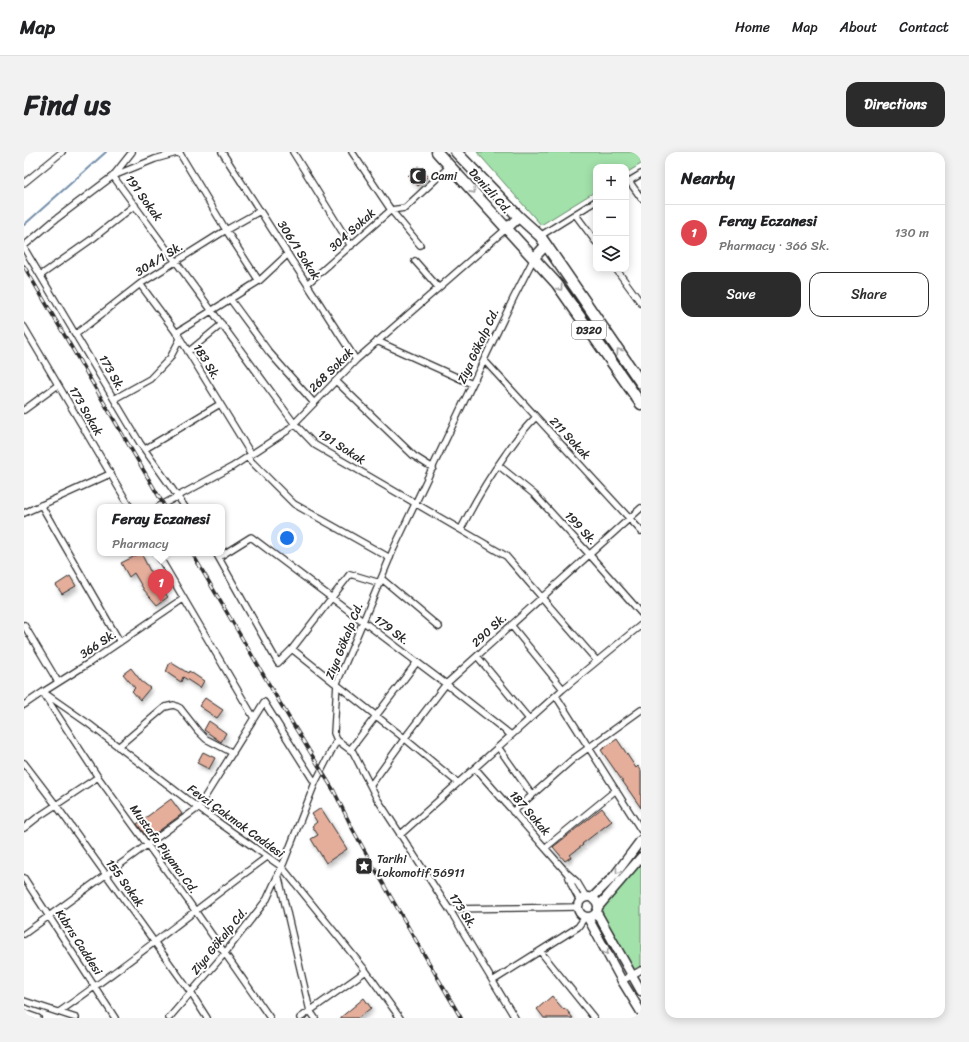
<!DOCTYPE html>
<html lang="en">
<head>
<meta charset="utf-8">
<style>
  body { margin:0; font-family:Sriracha,sans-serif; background:#f2f2f2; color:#202124 }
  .controls { position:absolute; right:12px; top:12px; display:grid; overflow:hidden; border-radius:8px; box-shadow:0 2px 10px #0003 }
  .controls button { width:36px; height:36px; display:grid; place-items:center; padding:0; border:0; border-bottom:1px solid #e0e0e0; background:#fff; color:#202124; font:20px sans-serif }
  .you { position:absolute; left:263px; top:386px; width:14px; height:14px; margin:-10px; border:3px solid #fff; border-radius:50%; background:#1a73e8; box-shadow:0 0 0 6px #1a73e833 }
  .badge { display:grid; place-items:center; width:26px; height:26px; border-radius:50%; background:#2b2b2b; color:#fff; font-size:13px; font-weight:700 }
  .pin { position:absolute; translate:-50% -33px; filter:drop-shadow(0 1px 2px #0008) }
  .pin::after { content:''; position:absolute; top:21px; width:14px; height:12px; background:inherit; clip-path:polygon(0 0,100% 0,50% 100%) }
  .popup { position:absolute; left:73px; top:352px; width:128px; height:52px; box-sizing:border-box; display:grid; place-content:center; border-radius:8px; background:#fff; filter:drop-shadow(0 1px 3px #0005); font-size:13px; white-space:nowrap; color:#757577 }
  .popup b { font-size:15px; color:#202124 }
  .popup::after { content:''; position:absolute; left:50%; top:100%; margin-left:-8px; border:8px solid transparent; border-top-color:#fff }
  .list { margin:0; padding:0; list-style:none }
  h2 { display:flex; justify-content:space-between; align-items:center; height:52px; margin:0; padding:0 16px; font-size:17px }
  h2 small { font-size:13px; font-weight:400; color:#757577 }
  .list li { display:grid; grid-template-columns:26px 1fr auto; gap:12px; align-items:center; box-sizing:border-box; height:56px; padding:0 16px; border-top:1px solid #e0e0e0 }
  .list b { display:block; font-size:15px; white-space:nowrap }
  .list p { margin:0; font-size:13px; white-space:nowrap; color:#757577 }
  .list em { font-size:13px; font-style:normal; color:#757577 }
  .actions { display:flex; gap:8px; padding:12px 16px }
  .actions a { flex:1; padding:9px 0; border:1px solid #2b2b2b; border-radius:12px; text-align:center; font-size:14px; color:#2b2b2b }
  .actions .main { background:#2b2b2b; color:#fff }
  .icon { flex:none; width:22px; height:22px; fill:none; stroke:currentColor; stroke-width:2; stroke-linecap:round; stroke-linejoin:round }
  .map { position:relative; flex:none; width:617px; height:866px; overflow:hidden; border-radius:12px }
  header { display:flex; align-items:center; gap:24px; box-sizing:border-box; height:56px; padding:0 20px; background:#fff; border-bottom:1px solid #e0e0e0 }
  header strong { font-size:19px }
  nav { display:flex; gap:22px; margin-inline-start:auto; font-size:14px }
  .intro { display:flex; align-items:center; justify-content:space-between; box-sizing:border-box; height:96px; padding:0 24px }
  h1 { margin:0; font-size:28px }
  .button { padding:10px 18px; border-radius:12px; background:#2b2b2b; color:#fff; font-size:14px; font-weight:700 }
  main { display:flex; gap:24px; padding:0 24px }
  aside { flex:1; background:#fff; border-radius:12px; box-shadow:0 2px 10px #0003 }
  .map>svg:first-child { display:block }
  .green { fill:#a2e1aa; stroke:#66866a }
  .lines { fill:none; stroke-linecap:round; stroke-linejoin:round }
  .stream { stroke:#738eaa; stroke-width:2 }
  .building { fill:#e5ae9b; stroke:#2b2b2b; filter:url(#shadow) }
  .minor-casing { stroke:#2b2b2b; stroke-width:8 }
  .secondary-casing { stroke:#2b2b2b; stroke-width:11 }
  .primary-casing { stroke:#2b2b2b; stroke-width:12 }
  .trunk-casing { stroke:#2b2b2b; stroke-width:13 }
  .minor { stroke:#fff; stroke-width:5.5 }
  .secondary { stroke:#fff; stroke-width:8 }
  .primary { stroke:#fff; stroke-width:9 }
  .trunk { stroke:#fff; stroke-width:10 }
  .rail-casing { stroke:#2b2b2b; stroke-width:3.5 }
  .rail { stroke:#fff; stroke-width:2; stroke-dasharray:6; stroke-linecap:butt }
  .oneway { stroke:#a0a0a0 }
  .labels { text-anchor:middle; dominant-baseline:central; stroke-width:4; stroke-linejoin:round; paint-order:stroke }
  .shield { fill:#fff; stroke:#6b6b6b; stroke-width:1 }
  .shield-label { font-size:11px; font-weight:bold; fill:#2b2b2b }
  .poi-label { font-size:12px; fill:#2b2b2b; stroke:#fff; text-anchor:start }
  .street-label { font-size:12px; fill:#2b2b2b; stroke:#fff }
</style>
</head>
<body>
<header>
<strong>Map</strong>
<nav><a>Home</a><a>Map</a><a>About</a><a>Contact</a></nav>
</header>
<div class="intro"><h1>Find us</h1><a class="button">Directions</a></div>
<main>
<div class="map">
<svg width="617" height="866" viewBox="0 0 617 866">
  <defs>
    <filter id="shadow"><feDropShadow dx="2" dy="3.5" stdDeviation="2" flood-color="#0004"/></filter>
  </defs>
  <rect width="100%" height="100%" fill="#fff"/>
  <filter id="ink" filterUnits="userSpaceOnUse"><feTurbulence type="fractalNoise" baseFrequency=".025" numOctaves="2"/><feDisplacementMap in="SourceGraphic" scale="8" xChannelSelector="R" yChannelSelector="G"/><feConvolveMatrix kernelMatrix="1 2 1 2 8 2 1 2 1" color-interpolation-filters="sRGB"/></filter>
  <g filter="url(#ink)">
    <path class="green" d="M453 0H617V12L602 21V15H572V39L517 73Z
      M617 705V818L607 823 573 761Z"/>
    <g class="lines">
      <path class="stream" d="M0 73 82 0"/>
    </g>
    <path class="building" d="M394 14 404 24 394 34 384 24Z
      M117 401 129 425 144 445 133 453 120 438 110 421 105 425 97 411Z
      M46 424 52 434 38 442 32 433Z
      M146 510 164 521 165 519 180 529 176 536 159 525 157 530 142 520Z
      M107 516 117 529 126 536 116 548 108 539 111 536 99 522Z
      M181 546 199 558 193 566 175 554Z
      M185 569 202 581 197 590 180 578Z
      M593 587 612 616 614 614 617 618V656L577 598Z
      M179 600 191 606 185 617 173 611Z
      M147 647 158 662 124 687 113 672Z
      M297 656 323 697 302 711 287 687 294 683 288 674 293 670 288 662Z
      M578 656 588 669 558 692 559 693 546 703 547 705 541 709 529 695Z
      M528 844 540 858 541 856 549 866H520L513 857Z
      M340 846 347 856 334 866H316Z"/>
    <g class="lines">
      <defs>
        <path id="minor" d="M155 0 202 78 235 129
          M156 0 131 7 89 24 270 271 291 293 482 404 573 509
          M198 0 332 208
          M269 0 327 94
          M328 0 367 58 396 93
          M605 29 617 46
          M0 31 38 0
          M602 31 617 22
          M551 62 572 90
          M516 84 572 49
          M0 94 28 70 89 24 108 0
          M0 96 116 291 161 355
          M391 109 414 135
          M592 117 617 151
          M17 123 68 87 111 53
          M116 132 154 183 227 302
          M283 132 367 58 381 56 426 14
          M206 147 245 200 290 251
          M0 175 106 355
          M152 181 235 129 264 102
          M52 182 116 132 202 78 236 59
          M353 189 448 232
          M164 200 198 172
          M460 208 617 379
          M312 229 390 304 409 316
          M90 247 126 227 146 206 156 187
          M0 258 34 233
          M121 297 196 252
          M223 305 270 352 366 406
          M474 313 511 343 565 402 617 461
          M17 353 96 490
          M134 355 208 315 263 279 332 208 482 77
          M0 361 86 322
          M437 377C450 351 464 327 481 303 491 289 499 277 512 265
          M133 401 230 566
          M192 401 254 511 268 497 380 586 434 631
          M195 405 227 385 422 532 487 583
          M358 427 415 475
          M0 473 34 530
          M487 473 539 537
          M268 497 326 422 356 431
          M453 504 505 567
          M19 540 65 572 174 656 258 715 342 819 376 866
          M21 544 74 625 165 750 246 866
          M532 544 617 678
          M0 553 19 540 65 511 159 447
          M313 588 329 600 352 645 427 760 491 866
          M94 595 141 555 150 553 156 556 174 579 182 587 209 601
          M474 595 508 643
          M326 598 393 510
          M0 611 32 653 167 841 183 866
          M451 616 543 721 553 730 562 745
          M347 633 383 583 422 532 617 356
          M489 660 549 607 617 558
          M0 676 14 665 74 625
          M376 683 539 537 617 473
          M521 696 592 638
          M254 722 286 859 291 866
          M544 723 548 734 556 749
          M0 726 91 866
          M425 757 554 755
          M0 782 174 656 240 550 291 631
          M516 799 570 866
          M470 828 554 775 561 765
          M598 829 617 818
          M0 849 52 866
          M35 860C106 811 173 756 243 705
          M0 861 14 866
          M145 866 201 801 243 747 260 710 291 631 313 588 310 581 313 531 370 396 490 145 510 106
          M276 866 342 819"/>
        <path id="secondary" d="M554 755a10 10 0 1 1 20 0a10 10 0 1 1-20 0Z
          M568 746 590 724 617 688
          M575 754 617 705
          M573 761 617 839
          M564 766 598 829 617 860"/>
        <path id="primary" d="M482 77 495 65
          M510 106 522 93"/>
        <path id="trunk" d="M413 0 533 132 617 252
          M432 0 495 65 516 84 617 231"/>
      </defs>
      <use href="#minor" class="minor-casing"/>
      <use href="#secondary" class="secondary-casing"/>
      <use href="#primary" class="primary-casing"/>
      <use href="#trunk" class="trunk-casing"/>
      <use href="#minor" class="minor"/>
      <use href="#secondary" class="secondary"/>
      <use href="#primary" class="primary"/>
      <use href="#trunk" class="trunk"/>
      <defs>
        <path id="rail" d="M0 114 141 355
          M168 401 256 551 310 639 329 678 364 740 437 866"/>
      </defs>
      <use href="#rail" class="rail-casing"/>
      <use href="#rail" class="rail"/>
    </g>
    <defs><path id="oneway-chevron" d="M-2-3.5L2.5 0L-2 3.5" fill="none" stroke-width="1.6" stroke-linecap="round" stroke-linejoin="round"/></defs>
    <g class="oneway">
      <use href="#oneway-chevron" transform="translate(449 39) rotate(48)"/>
      <use href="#oneway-chevron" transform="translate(536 136) rotate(54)"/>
      <use href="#oneway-chevron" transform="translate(595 199) rotate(-125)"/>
      <use href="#oneway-chevron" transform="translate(594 719) rotate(127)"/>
      <use href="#oneway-chevron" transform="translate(582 800) rotate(62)"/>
    </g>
  </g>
  <defs>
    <symbol id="mosque-square" viewBox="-11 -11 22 22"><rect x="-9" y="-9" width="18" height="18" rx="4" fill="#2b2b2b" stroke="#fff"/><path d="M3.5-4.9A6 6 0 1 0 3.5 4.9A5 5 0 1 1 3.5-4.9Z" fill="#fff"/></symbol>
    <symbol id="sight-square" viewBox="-11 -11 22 22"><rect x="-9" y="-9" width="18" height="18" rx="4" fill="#2b2b2b" stroke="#fff"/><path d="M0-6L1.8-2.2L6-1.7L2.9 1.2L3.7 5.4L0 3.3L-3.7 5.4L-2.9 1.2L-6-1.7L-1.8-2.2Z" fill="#fff"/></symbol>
  </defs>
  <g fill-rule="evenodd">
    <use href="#mosque-square" x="384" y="14" width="20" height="20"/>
    <use href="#sight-square" x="330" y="704" width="20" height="20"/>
  </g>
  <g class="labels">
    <rect class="shield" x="548" y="169" width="34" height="18" rx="3"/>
    <g class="shield-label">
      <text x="565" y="178">D320</text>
    </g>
    <g class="poi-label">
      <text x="407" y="24">Cami</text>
      <text x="353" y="707">Tarihi<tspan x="353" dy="14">Lokomotif 56911</tspan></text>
    </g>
    <g class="street-label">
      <text transform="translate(466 39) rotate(48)">Denizli Cd.</text>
      <text transform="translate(120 46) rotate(54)">191 Sokak</text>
      <text transform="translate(328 78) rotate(-42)">304 Sokak</text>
      <text transform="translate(275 98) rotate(57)">306/1 Sokak</text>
      <text transform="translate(135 107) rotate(-32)">304/1 Sk.</text>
      <text transform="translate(454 194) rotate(-65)">Ziya Gökalp Cd.</text>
      <text transform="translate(183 210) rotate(58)">183 Sk.</text>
      <text transform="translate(307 218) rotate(-45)">268 Sokak</text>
      <text transform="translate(88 221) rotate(60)">173 Sk.</text>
      <text transform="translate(62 259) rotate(60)">173 Sokak</text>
      <text transform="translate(546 286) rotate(47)">211 Sokak</text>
      <text transform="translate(318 295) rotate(33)">191 Sokak</text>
      <text transform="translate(557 376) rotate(47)">199 Sk.</text>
      <text transform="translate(368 478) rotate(37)">179 Sk.</text>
      <text transform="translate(465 478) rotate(-43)">290 Sk.</text>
      <text transform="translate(320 489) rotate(-68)">Ziya Gökalp Cd.</text>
      <text transform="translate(74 492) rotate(-34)">366 Sk.</text>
      <text transform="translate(506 661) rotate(49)">187 Sokak</text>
      <text transform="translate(212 669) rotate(36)">Fevzi Çakmak Caddesi</text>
      <text transform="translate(140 697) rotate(54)">Mustafa Piyancı Cd.</text>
      <text transform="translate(101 731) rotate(54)">155 Sokak</text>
      <text transform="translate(439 759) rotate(57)">173 Sk.</text>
      <text transform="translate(195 789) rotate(-51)">Ziya Gökalp Cd.</text>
      <text transform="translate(55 790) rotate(57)">Kıbrıs Caddesi</text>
    </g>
  </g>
</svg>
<div class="controls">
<button>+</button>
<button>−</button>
<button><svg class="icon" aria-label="layers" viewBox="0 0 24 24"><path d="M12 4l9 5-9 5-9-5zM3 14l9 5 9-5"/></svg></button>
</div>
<div class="you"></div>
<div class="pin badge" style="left:137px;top:450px;background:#e0444e">1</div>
<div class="popup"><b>Feray Eczanesi</b>Pharmacy</div>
</div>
<aside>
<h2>Nearby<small></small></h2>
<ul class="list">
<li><span class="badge" style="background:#e0444e">1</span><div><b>Feray Eczanesi</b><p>Pharmacy · 366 Sk.</p></div><em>130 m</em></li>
</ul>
<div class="actions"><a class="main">Save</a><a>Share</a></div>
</aside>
</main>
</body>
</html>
